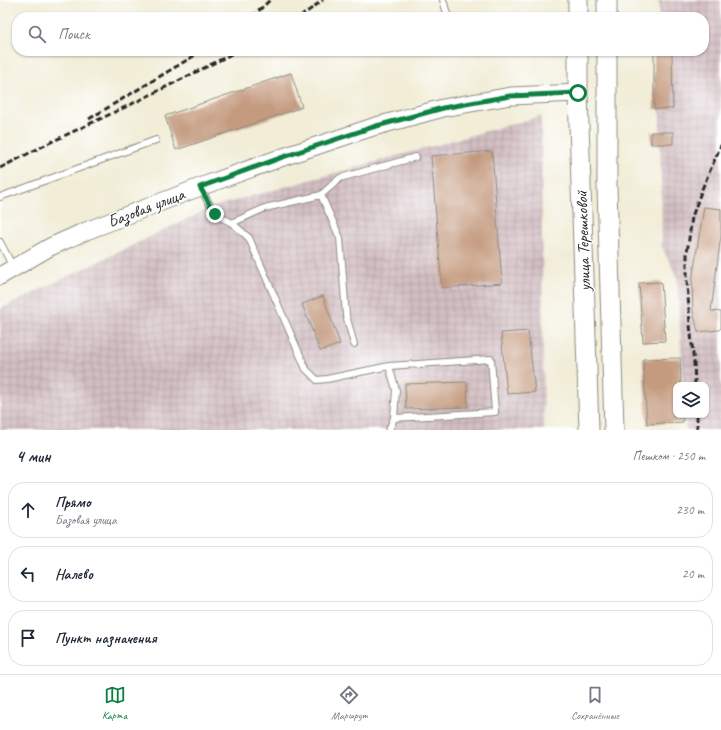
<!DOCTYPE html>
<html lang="ru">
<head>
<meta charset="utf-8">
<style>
  body { margin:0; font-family:Caveat,sans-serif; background:#f2f2f3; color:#1f2937 }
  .controls { position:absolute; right:12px; bottom:12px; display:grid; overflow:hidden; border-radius:8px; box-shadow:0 1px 3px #0004 }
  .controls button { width:36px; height:36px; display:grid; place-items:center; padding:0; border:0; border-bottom:1px solid #e0e1e3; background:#fff; color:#1f2937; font:20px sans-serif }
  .stop { position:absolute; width:12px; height:12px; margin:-9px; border:3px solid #0b8043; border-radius:50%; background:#fff }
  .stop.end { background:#0b8043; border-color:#fff; box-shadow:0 1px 4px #0008 }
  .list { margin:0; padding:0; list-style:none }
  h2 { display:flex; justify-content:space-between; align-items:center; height:52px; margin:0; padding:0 16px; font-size:17px }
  h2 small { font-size:13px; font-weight:400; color:#747a83 }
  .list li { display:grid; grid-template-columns:26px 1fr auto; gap:12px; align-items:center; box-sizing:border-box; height:56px; margin:0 8px 8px; padding:0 8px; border:1px solid #e0e1e3; border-radius:16px }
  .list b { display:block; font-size:15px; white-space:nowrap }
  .list p { margin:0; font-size:13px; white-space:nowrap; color:#747a83 }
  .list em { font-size:13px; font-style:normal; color:#747a83 }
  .icon { flex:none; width:22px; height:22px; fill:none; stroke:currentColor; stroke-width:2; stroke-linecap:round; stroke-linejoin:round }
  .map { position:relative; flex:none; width:721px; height:430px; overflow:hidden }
  .search { position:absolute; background:#fff; box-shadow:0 1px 3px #0004; left:12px; right:12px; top:12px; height:44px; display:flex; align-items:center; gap:10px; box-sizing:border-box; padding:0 14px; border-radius:16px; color:#747a83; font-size:15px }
  .sheet { height:244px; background:#fff }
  nav { display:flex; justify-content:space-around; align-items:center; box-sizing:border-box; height:56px; border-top:1px solid #e0e1e3; background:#fff; font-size:11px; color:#747a83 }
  nav a { display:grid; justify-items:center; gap:2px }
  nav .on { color:#0b8043 }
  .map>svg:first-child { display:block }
  .industrial { fill:url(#industrial-grid) }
  .building { fill:#c59b80 }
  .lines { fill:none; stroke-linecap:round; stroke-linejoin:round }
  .lane-casing { stroke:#8e8c81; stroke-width:8 }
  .secondary-casing { stroke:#8e8c81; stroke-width:19 }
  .primary-casing { stroke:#8e8c81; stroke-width:21 }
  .lane { stroke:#fff; stroke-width:6 }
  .secondary { stroke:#fff; stroke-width:17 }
  .primary { stroke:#fff; stroke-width:19 }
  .rail { stroke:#2b2b2b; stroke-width:3; stroke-dasharray:6 3; stroke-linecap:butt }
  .route { stroke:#0b8043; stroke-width:5 }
  .labels { text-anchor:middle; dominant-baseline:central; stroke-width:3; stroke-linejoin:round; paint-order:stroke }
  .street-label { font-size:17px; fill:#2b2b2b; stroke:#fff }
</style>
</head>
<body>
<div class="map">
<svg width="721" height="430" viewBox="0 0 721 430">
  <defs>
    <pattern id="industrial-grid" width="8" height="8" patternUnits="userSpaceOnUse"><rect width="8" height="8" fill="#d2bec2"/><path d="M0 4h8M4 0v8" fill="none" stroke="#b4a3a7"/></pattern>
  </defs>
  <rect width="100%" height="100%" fill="#fff"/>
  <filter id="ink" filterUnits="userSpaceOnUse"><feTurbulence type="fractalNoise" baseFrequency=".025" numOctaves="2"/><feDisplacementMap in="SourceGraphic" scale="8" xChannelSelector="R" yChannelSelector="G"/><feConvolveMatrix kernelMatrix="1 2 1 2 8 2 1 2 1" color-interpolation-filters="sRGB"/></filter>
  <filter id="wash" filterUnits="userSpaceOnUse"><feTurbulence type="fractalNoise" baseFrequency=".012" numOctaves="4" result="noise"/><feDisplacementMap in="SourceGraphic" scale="16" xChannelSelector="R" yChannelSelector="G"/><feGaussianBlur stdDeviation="0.9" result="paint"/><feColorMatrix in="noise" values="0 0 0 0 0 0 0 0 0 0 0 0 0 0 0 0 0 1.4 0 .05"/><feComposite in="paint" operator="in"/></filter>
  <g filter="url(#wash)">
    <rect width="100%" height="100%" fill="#f1edd7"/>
    <path class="industrial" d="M659 0H721V430H686L685 415H706V385H683L677 277 662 247 659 51H704V17H659Z
      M541 116 544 430H0V309L212 207Z"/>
    <g id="blocks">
      <path class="building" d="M654 51H672L673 109H654Z
        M291 73 302 107 176 150 165 116Z
        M651 132H673V144H651Z
        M492 151 502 283 442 288 431 156Z
        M704 207 721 209V235L711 311 721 312V328L719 330 698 332 693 311 692 280Z
        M661 282 665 341 643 342 639 283Z
        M323 296 340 344 320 351 302 304Z
        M528 331 535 392 507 394 501 333Z
        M680 358 681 385H676V415H683V422L647 424 643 359Z
        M467 382 468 407 406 409 405 384Z"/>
    </g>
  </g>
  <g filter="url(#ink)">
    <use href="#blocks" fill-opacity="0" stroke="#8e8c81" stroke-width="1"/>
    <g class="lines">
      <defs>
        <path id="lane" d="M443 0 448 17
          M201 189 215 214 232 223 249 238 306 369 317 380 327 379 389 366 491 359 495 412 394 418 396 390 389 366
          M321 195 340 178 416 157
          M0 197 156 140
          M232 223 265 208 321 195 340 238 346 315 354 344
          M0 242 13 267
          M389 430 394 418"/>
        <path id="secondary" d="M0 276 50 247 86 231 200 187 283 157 373 127 443 108 511 96 578 93"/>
        <path id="primary" d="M578 17V0
          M607 17V0
          M578 51V93L589 430
          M607 51V186L614 430"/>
      </defs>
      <use href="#lane" class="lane-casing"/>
      <use href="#secondary" class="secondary-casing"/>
      <use href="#primary" class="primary-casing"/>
      <use href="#lane" class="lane"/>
      <use href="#secondary" class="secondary"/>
      <use href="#primary" class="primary"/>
      <path class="rail" d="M252 17 270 0
        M300 17 323 0
        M89 119 202 51
        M0 168 49 143 138 101 238 51
        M695 385 694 364 690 325 687 281V253L692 217 702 189 721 145
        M697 430V415"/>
    </g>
  </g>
  <g class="lines" filter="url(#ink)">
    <path class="route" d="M215 214 200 187 283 157 373 127 443 108 510 96 578 93"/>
  </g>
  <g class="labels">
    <g class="street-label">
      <text transform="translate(146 208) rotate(-21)">Базовая улица</text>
      <text transform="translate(583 241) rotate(-92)">улица Терешковой</text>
    </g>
  </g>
</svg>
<div class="controls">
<button><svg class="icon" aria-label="layers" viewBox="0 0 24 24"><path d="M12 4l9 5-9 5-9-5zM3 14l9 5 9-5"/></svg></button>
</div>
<div class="stop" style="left:578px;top:93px"></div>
<div class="stop end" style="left:215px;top:214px"></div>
<div class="search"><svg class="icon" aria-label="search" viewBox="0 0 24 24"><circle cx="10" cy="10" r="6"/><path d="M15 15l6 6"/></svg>Поиск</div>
</div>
<section class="sheet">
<h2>4 мин<small>Пешком · 250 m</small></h2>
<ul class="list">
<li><svg class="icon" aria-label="ahead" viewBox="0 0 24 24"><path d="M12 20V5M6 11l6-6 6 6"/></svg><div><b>Прямо</b><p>Базовая улица</p></div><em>230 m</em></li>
<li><svg class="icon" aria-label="left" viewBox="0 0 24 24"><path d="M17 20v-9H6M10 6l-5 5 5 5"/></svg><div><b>Налево</b></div><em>20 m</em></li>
<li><svg class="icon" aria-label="arrive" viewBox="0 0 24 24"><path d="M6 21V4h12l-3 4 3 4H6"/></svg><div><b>Пункт назначения</b></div></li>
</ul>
</section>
<nav>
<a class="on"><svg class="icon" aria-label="map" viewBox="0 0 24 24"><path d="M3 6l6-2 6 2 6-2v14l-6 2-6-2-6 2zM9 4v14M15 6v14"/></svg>Карта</a>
<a><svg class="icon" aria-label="directions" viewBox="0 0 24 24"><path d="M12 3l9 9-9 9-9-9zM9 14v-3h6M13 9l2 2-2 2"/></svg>Маршрут</a>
<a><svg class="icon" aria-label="saved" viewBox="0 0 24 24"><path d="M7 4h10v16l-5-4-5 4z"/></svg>Сохранённые</a>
</nav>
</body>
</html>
